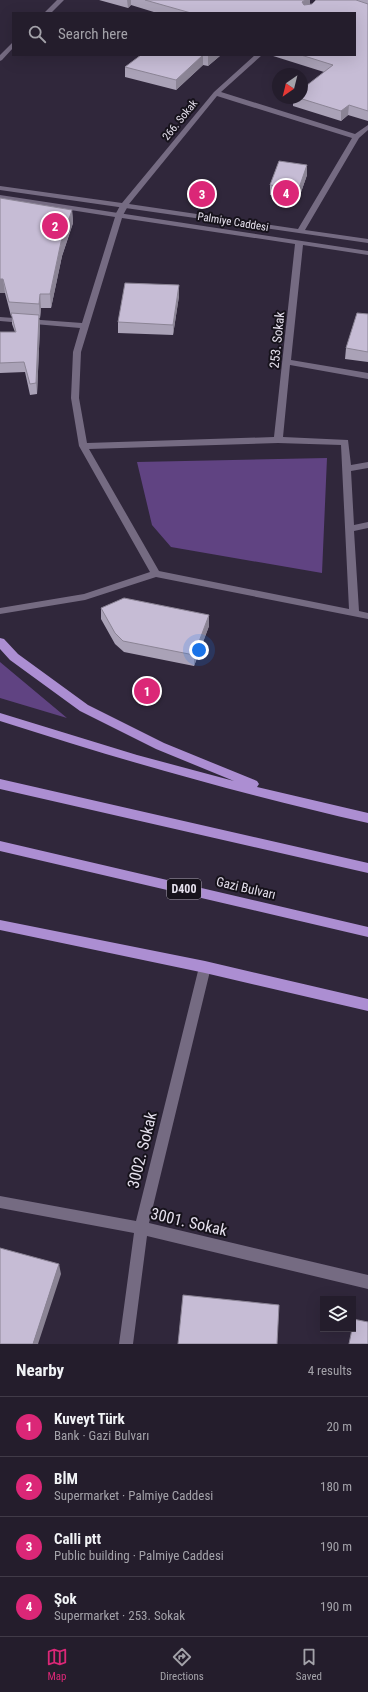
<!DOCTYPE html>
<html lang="en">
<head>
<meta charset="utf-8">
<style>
  body { margin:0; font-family:"Roboto Condensed",sans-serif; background:#2c2634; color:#f1f3f6 }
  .controls { position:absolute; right:12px; bottom:12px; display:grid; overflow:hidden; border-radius:0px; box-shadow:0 4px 16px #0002 }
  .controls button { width:36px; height:36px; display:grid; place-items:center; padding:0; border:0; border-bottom:1px solid #413b48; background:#241d2c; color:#f1f3f6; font:20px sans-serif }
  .compass { position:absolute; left:272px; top:68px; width:36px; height:36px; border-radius:50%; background:#241d2c; box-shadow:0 4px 16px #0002; rotate:215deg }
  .you { position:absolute; left:199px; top:650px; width:14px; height:14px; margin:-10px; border:3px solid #fff; border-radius:50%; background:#1a73e8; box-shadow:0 0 0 6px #1a73e833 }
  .badge { display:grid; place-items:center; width:26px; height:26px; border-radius:50%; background:#db2777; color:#fff; font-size:13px; font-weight:700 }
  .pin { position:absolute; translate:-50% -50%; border:2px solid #fff; box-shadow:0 1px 4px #0006 }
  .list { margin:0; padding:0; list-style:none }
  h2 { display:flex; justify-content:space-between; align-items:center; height:52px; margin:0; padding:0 16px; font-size:17px }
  h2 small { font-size:13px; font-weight:400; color:#a3a2a9 }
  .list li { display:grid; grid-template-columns:26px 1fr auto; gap:12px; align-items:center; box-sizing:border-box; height:60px; padding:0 16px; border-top:1px solid #413b48 }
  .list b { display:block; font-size:15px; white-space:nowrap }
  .list p { margin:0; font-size:13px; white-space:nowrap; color:#a3a2a9 }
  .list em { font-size:13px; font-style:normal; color:#a3a2a9 }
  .icon { flex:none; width:22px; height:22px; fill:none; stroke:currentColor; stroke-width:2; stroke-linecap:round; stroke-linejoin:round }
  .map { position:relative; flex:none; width:368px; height:1344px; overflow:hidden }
  .search { position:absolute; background:#241d2c; box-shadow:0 4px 16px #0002; left:12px; right:12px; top:12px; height:44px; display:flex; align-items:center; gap:10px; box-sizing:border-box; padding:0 14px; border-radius:0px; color:#a3a2a9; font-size:15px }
  .sheet { height:292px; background:#241d2c }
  nav { display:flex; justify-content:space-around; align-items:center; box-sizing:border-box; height:56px; border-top:1px solid #413b48; background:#241d2c; font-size:11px; color:#a3a2a9 }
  nav a { display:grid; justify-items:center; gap:2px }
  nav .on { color:#db2777 }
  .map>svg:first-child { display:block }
  .green { fill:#604382 }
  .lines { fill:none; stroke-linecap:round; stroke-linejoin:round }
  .minor { fill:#756b82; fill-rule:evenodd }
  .secondary { fill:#756b82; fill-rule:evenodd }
  .trunk { fill:#ac8ed2; fill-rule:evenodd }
  .wall { fill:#aaa2b7 }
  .shaded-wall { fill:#8b8495 }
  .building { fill:#c6bcd5; stroke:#8b8495 }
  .labels { text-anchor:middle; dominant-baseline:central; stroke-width:4; stroke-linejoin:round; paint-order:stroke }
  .far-street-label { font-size:11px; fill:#e5e0ed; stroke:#16121b }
  .shield { fill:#16121b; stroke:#a7a2ae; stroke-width:1 }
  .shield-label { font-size:12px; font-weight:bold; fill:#e5e0ed }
  .street-label { font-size:13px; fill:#e5e0ed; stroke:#16121b }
  .near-street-label { font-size:16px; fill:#e5e0ed; stroke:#16121b }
</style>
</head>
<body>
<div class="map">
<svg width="368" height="1344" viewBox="0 0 368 1344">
  <rect width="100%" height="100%" fill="#30273b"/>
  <path class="green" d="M327 458 322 573 171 547 152 525 137 462Z
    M0 662 67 718 0 698Z"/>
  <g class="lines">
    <path class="minor" d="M57 0H64L51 13H44Z
      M13 42V48L2 60 0 61V55Z
      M255 55H262L221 92 355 134 368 125V130L359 138 305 230 368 239V243L0 190V186L122 203 214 92ZM217 96 352 138 298 229 129 204Z
      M0 195 368 251V255L303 245 291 360 368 373V379L290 365 283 437 348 440 351 465 368 462V468L351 471 354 525 368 522V528L354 531 359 611 368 613V619L156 577 85 600 0 614V608L84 594 150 572 79 446 71 398 73 352 80 328 0 321V317L82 323 115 217 0 199ZM122 218 295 244 274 437 87 443 79 398 81 352ZM278 443 341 445 349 609 159 571 89 449Z
      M205 962 209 963 211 967 149 1223 368 1275V1289L147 1236 133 1344H119L134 1233 0 1208V1196L136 1221 199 967 201 963Z"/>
    <path class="secondary" d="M121 204H124L128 206 122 217H116L115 215Z"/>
    <path class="trunk" d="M0 638 4 639 18 654 88 705 164 743 257 781 259 784 257 787 368 813V823C244 795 121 760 0 721V713L137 755 234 781 156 749 80 711 10 660 0 649Z
      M0 779 368 863V873L0 789Z
      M0 841 368 927V937L0 851Z
      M0 920 205 961 368 999V1011L205 973 0 930Z"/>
  </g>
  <path class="wall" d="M99 0H310L309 5 312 4 316 0H368V121L348 115 341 121 293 106V98H302L324 72 270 55H355V13H157L131 5 128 8Z
    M141 55H221L208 66 203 65 176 90 125 77V67Z
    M307 165V175L299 198 270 195V185Z
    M0 198 72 210 73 223 62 256 51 308H41L40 318H39L40 326 37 394 30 395 25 372 0 373V332H15L12 324V316H11L5 293H0Z
    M179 285V296L173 335 118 333V322Z
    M368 314V362L345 359 346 348Z
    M101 608 209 615V626L194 666 124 652 115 644 101 619Z"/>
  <path class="shaded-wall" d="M127 0H131V5L128 8Z
    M305 0H310V4L302 12V2Z
    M203 55V65L176 90V80Z
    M209 55H221L208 66V56Z
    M349 105 348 115 341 121V111Z
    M307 165V175L299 198V188Z
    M72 210 73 223 62 256 51 308 50 294 61 242Z
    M0 279H3L5 293H0Z
    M179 285V296L173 335V325Z
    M40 294 41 308 40 318 39 304Z
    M39 315 40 326 37 394 36 383Z
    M209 615V626L194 666V655Z
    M59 1264 61 1274 38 1344H33Z"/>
  <path class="building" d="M145 0H305L302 2 304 5 312 4 316 0H356L368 4V111L349 105 341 111 299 98H302V89L333 65 301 55H355V13H191Z
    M141 55H203L176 80 125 67Z
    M279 161 307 165 299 188 270 185Z
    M0 198 72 210 61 242 50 294H40L39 304 9 302 3 279H0Z
    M125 283 179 285 173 325 118 322Z
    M11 313 39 315 36 383 30 384 24 362 0 363V332H16Z
    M357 313 368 314V352L346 348Z
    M124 598 209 615 194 655 123 641 115 633 101 608Z
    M0 1248 59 1264 33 1344H0Z
    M183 1295 279 1305 277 1344H178Z
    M353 1319 368 1322V1344H349L352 1329H353Z"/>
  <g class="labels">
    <g class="far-street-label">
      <text transform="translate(180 120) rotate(-51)">266. Sokak</text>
      <text transform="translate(233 222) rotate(9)">Palmiye Caddesi</text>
    </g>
    <rect class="shield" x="167" y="879" width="34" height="20" rx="3"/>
    <g class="shield-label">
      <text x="184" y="889">D400</text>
    </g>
    <g class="street-label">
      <text transform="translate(277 340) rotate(-84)">253. Sokak</text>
      <text transform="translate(246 888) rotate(13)">Gazi Bulvarı</text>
    </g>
    <g class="near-street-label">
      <text transform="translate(142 1150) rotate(-76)">3002. Sokak</text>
      <text transform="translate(189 1222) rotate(13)">3001. Sokak</text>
    </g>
  </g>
</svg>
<div class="controls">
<button><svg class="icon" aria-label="layers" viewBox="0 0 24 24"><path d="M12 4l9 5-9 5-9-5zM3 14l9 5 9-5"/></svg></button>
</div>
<svg class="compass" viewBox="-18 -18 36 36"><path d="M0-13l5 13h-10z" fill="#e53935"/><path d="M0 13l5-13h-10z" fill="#a3a2a9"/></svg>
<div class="you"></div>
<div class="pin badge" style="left:147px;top:691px">1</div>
<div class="pin badge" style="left:55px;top:226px">2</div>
<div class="pin badge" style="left:202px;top:194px">3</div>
<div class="pin badge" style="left:286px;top:193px">4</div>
<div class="search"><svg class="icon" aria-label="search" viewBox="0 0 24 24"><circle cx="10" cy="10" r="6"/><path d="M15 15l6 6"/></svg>Search here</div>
</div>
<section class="sheet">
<h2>Nearby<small>4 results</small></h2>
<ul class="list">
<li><span class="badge">1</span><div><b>Kuveyt Türk</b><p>Bank · Gazi Bulvarı</p></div><em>20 m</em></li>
<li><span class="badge">2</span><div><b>BİM</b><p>Supermarket · Palmiye Caddesi</p></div><em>180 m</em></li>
<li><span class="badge">3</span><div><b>Calli ptt</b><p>Public building · Palmiye Caddesi</p></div><em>190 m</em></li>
<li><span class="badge">4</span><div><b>Şok</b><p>Supermarket · 253. Sokak</p></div><em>190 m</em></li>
</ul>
</section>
<nav>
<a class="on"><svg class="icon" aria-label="map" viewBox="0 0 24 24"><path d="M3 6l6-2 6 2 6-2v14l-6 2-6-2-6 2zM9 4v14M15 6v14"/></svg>Map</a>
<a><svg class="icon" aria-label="directions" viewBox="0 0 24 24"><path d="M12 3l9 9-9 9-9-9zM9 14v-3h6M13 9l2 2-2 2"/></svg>Directions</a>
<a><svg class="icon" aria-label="saved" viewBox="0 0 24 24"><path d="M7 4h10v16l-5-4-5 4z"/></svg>Saved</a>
</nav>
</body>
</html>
